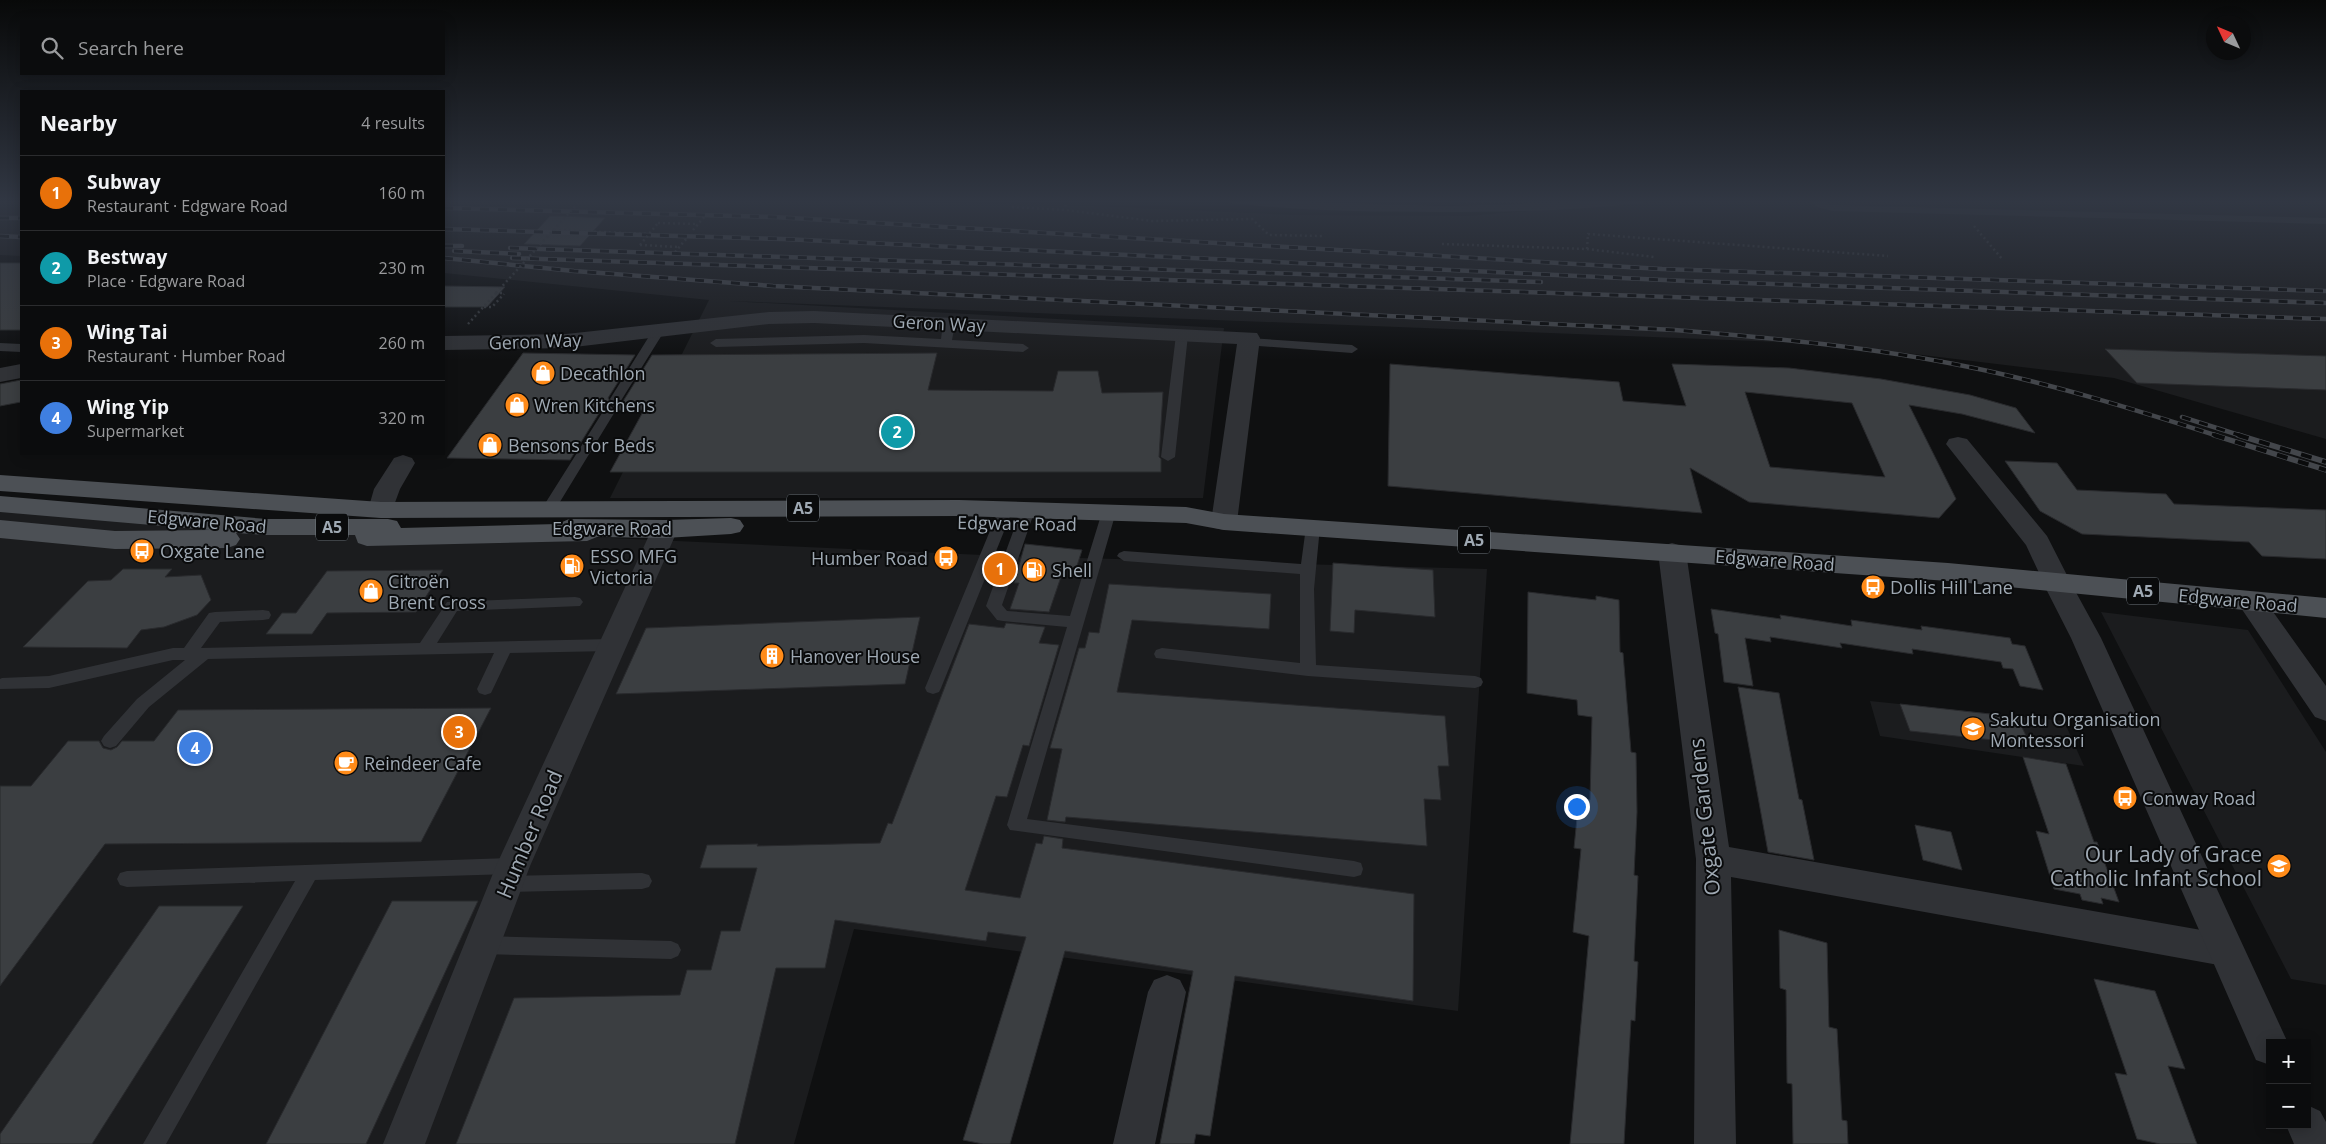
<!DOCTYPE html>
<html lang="en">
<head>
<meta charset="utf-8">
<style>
  body { margin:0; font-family:"Open Sans",sans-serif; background:#191a1b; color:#f1f3f6 }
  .controls { position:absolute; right:15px; bottom:15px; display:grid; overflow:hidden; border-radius:0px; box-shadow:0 2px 12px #0003 }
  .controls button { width:45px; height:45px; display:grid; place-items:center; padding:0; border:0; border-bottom:1px solid #2b2c2e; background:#0b0c0d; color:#f1f3f6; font:25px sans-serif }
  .compass { position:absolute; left:2206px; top:15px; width:45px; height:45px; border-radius:50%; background:#0b0c0d; box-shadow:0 2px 12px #0003; rotate:314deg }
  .you { position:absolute; left:1576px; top:806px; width:18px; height:18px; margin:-12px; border:4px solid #fff; border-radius:50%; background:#1a73e8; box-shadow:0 0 0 8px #1a73e833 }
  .badge { display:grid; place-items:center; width:32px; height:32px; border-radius:50%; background:#ff8b19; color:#fff; font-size:16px; font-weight:700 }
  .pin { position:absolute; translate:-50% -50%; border:2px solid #fff; box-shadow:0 1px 5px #0006 }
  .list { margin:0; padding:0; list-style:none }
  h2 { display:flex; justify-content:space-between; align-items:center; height:65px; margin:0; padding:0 20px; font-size:21px }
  h2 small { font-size:16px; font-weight:400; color:#9a9b9d }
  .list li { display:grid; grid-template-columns:32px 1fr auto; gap:15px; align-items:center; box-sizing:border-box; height:75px; padding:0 20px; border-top:1px solid #2b2c2e }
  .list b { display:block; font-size:19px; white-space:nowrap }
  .list p { margin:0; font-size:16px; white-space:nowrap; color:#9a9b9d }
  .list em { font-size:16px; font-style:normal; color:#9a9b9d }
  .icon { flex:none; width:28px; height:28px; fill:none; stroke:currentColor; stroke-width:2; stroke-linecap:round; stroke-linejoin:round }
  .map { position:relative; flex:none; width:2326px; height:1144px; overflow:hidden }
  .search { position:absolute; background:#0b0c0d; box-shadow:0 2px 12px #0003; left:20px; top:20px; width:425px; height:55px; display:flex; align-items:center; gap:12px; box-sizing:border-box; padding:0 18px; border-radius:0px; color:#9a9b9d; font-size:19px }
  .panel { position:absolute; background:#0b0c0d; box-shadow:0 2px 12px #0003; left:20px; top:90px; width:425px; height:365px; border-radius:0px }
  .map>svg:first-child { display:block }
  .built { fill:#1b1c1e }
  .green { fill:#1a2119 }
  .building { fill:#3b3e41; stroke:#292a2d; fill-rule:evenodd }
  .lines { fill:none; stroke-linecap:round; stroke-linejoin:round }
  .path { stroke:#36393d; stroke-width:2.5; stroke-dasharray:2 3; stroke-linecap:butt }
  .service { fill:#303236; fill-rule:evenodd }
  .minor { fill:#303236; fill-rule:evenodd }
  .tertiary { fill:#303236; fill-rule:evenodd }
  .primary { fill:#4c5055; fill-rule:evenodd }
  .rail-far1-casing { stroke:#43464b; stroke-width:4.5 }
  .rail-casing { stroke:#43464b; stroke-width:5.5 }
  .rail-far1 { stroke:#0a0b0c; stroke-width:3; stroke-dasharray:9; stroke-linecap:butt }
  .rail { stroke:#0a0b0c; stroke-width:4; stroke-dasharray:11; stroke-linecap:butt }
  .path-bridge { stroke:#36393d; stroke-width:2.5; stroke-dasharray:2 3; stroke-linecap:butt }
  .labels { text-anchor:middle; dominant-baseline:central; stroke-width:4; stroke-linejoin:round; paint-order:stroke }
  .shield { fill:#0a0b0c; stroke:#727a81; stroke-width:1 }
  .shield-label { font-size:16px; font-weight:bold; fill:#9fa9b3 }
  .street-label { font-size:18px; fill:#9fa9b3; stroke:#0a0b0c }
  .poi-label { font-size:18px; fill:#9fa9b3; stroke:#0a0b0c; text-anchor:start }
  .near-street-label { font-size:21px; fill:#9fa9b3; stroke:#0a0b0c }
  .near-poi-label { font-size:21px; fill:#9fa9b3; stroke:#0a0b0c; text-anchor:end }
</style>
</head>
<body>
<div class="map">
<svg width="2326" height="1144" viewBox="0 0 2326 1144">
  <rect width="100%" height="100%" fill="#0f1011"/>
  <path class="built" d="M0 200H21V256L0 255Z
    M444 200H793L1095 206 1292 215 1468 216 1612 204 1622 200H2326V439L2114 378 1831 344 729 301 1224 328 1203 498H610L709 300 444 273Z
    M0 510 1005 556 1487 569 1458 1011 854 929 794 1144H0Z
    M2101 612 2248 630 2326 752V985L2291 979Z
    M1870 701 2064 721 2084 766 1880 736Z"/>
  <path class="green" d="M1300 200H1613L1553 204Z"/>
  <path class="building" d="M550 216H561L605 218 580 246 524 244Z
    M0 263H21V330H0Z
    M444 286 505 287 487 307H444Z
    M2105 349 2326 356V390L2137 383Z
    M523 353 635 355 608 398 612 404 622 403 652 355 937 353 928 390 1053 391 1058 371H1098L1102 393 1163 392 1159 457 1161 459V472H610L644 410H618L611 404 601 410 570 460 447 458Z
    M1390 364 1619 382 1623 401 1686 406 1672 364 1789 368 1881 379 1970 395 2016 408 2035 433 1962 414 1909 405 1956 499 1939 518 1749 502 1690 468 1702 513 1388 486ZM1745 392 1852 403 1885 477 1770 467Z
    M21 380V402L0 406V384Z
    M2005 461 2057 463 2077 490 2166 494 2174 504 2326 510V559L2262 556 2249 542 2082 534 2040 511Z
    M1025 544 1082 550 1076 569 1064 568 1049 612 1010 609 1019 583H1014Z
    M1333 563 1433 570 1435 617 1355 610 1354 633 1330 631Z
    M123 569H172L165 577 201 575 211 600 197 615 164 627 141 630 127 648 23 647 88 581 111 580Z
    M443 570 416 612 327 613 312 634H266L282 613H296L327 571Z
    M1109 584 1271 594 1269 629 1132 620 1117 692 1445 716 1449 766H1438L1441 800 1424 799 1427 846 1066 817 1065 822 1047 820 1062 749 1050 748 1079 648H1085L1089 632 1099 633Z
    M1528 592 1596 600V596L1619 600 1620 652 1623 653 1631 752 1636 753 1637 812 1634 875 1638 876 1634 961 1638 962 1635 1021 1631 1020 1624 1144H1570L1589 936 1573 932 1581 849 1574 848 1579 798 1590 800 1592 717 1578 715 1577 700 1527 693Z
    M1711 609 1781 619 1780 615 1852 626 1851 620 1922 630 1921 626 2010 638 2012 644 2025 646 2043 690 2020 686 2013 669 2003 668 2001 662 1912 649 1913 654 1840 643 1842 648 1770 637 1771 642 1745 638 1753 686 1724 682 1718 634 1715 633Z
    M920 617 905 684 616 694 646 628Z
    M1006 623 1045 627 1039 643 1059 645 1029 746 1023 745 1007 797 996 796 965 890 1020 898 1036 843 1042 844 1044 836 1063 839 1062 848 1414 894 1413 1001 1235 976 1210 1136 1196 1134 1194 1144H1160L1193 971 1065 951 1010 1144H983L963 1140 1026 937 988 932 986 941 835 920 825 968H776L735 1144H456L514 998 680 995 687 970H711L721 931H740L757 868H700L707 845 758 844 757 846 880 843 888 823 892 824 969 624 1004 628Z
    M1738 687 1779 693 1799 799 1802 800 1814 860 1768 852Z
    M1900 704 2017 717 2030 744 1910 731Z
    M491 708 421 842 105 844 0 986V786H31L68 741H99L103 748 111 750 117 747 122 741H154L178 710Z
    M2023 757 2066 764 2094 842H2097L2119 902 2101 898 2103 904 2082 900 2080 894 2054 889 2036 831 2049 834Z
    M1915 825 1951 832 1962 870 1923 860Z
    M392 901H478L366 1144H266Z
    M159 906H243L92 1144H0V1134Z
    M1779 930 1827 943 1829 1027 1837 1029 1842 1120 1847 1121 1848 1144H1793L1792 1084 1787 1083 1786 990 1780 988Z
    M2094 979 2155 991 2185 1069 2168 1066 2197 1144H2160L2137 1139 2115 1073 2127 1075Z"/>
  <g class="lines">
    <path class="path" d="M1065 200 1066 210
      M1012 207 1066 210 1152 221 1252 219 1269 235 1323 236
      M658 223 698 224
      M1974 226 2003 260
      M554 230 649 234
      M693 230 705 216
      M1442 244 1587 249 1654 257
      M640 245 679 247
      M1587 249 1588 234 1888 256
      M675 252 687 238
      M495 293H505
      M484 307H492L504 294
      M468 324 496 293"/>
    <path class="service" d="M1226 200 1448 206 1647 200 1642 203C1574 211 1505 212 1437 212 1368 212 1299 211 1231 203Z
      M1808 200H1820L1832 205 2326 218V224L1832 211 1817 207Z
      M949 320 955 324 952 340 1023 344 1029 348 1023 352 864 343 716 347 710 343 716 339 864 335 941 339 943 324Z
      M659 326 665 330 622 399 620 402H612L610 399 653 330Z
      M1182 331 1188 335 1175 457 1168 461 1161 457 1176 335Z
      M1249 338 1352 345 1358 349 1352 353 1245 345 1243 342Z
      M0 343 21 344V352L0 351Z
      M610 406 616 410 555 510 548 514 543 513 541 510 604 410Z
      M1006 505 1013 509 941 688 939 692 933 694 927 692 925 688 999 509Z
      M1028 506 1035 510 1002 605 1007 611 1070 616 1102 512 1109 507 1116 512 1027 819 1354 861 1361 863 1363 869 1361 875 1354 877 1010 830 1007 825 1067 627 1003 621 997 620 986 606 1021 510Z
      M1313 522 1320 527 1314 589 1316 665 1475 676 1481 678 1483 682 1481 686 1475 688 1308 676 1156 658 1154 654 1156 650 1162 648 1300 663V574L1124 561 1117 556 1119 553 1124 551 1301 564 1306 527Z
      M575 597 580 598 583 602 580 606 457 611 437 643 611 639 617 641 619 645 617 649 611 651 510 653 491 693 485 695 479 693 477 689 494 653 208 659 149 707 116 746 110 748 104 746 101 741 104 736 137 699 185 660H173L49 688 0 689V679L2 678 49 676 173 648H184L209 613 215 612 263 610 269 611 271 615 269 619 263 620 220 622 201 648 420 643 447 602Z
      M513 858 520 860 522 866 520 872 513 874 315 880 166 1144H143L295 881 127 887 120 885 117 879 120 873 127 871Z
      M642 873 649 875 652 881 649 887 642 889 506 892 499 890 496 884 499 878 506 876Z
      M483 936 671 941 678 944 681 950 678 956 671 959 483 954 476 951 473 945 476 939Z"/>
    <path class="minor" d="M814 311 1257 333 1260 338 1237 522 1233 528 1224 530 1215 528 1211 522 1237 344 814 323 769 324 566 348 444 350V336L566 334 769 312Z
      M21 364V378L0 382V368Z
      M1958 437 1967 439 2047 536 2071 583 2067 590 2057 592 2047 590 2026 545 1946 444 1949 439Z
      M403 455 412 458 415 463 400 489 390 516 381 518 372 516 368 510 374 489 394 458Z
      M665 520 674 523 678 529 530 866 425 1144H383L496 866 652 529 656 523Z
      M1672 543 1682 546 1686 552 1729 847 2224 934 2237 938 2242 950 2237 962 2224 966 1731 877 1736 1144H1694L1696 859 1658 552 1662 546Z
      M2251 592 2261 595 2326 686V721L2315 717 2237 602 2241 595Z
      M1167 975 1180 980 1186 992 1155 1144H1113L1148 992 1154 980Z"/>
    <path class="tertiary" d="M2057 574 2067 576 2101 638 2288 1043H2270V1065L2256 1060 2071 638 2043 583 2047 576Z
      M2307 1105 2320 1111 2326 1122V1144H2294L2286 1125H2307Z"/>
    <path class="primary" d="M0 475 381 502 959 500 1186 507 1224 514 1948 563 2326 598V618L1948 581 1224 530 1186 523 959 516 381 518 0 491Z
      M0 496 267 519H388L397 521 401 528 558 524 569 519 665 520 731 518 740 520 744 526 740 532 731 534 665 538 597 537 587 541 367 546 358 543 355 535H267L236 533 240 539 236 545 227 548 115 549 0 538V520L115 531 210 530 0 512Z"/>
    <defs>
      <path id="rail-far1" d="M444 208 774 217 1662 269 2326 291
        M0 218H21
        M444 229 783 239 1686 281 2326 303
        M0 236 21 237
        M444 246H462
        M510 248 1541 282
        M454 251 519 254
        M444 258 574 271 773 286 1675 330C1773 338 1872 347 1969 367 2053 384 2136 410 2218 436
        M512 258 2326 319
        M2182 417 2242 436"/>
      <path id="rail" d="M2214 435 2326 470
        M2238 435 2326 462"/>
    </defs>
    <use href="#rail-far1" class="rail-far1-casing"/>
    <use href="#rail" class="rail-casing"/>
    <use href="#rail-far1" class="rail-far1"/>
    <use href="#rail" class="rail"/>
    <path class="path-bridge" d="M640 245 658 223
      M496 293 581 200"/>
  </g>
  <linearGradient id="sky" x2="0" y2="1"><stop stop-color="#080909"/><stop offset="0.56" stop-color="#313743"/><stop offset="1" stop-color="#313743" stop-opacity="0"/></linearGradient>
  <rect width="2326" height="360" fill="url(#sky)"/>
  <defs>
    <symbol id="shop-disc" viewBox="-11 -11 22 22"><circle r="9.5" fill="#ff8b19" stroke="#0a0b0c"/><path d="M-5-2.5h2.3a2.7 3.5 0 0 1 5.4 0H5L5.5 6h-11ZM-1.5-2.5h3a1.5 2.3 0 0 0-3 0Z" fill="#fff"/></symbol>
    <symbol id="bus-disc" viewBox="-11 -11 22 22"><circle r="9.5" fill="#ff8b19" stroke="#0a0b0c"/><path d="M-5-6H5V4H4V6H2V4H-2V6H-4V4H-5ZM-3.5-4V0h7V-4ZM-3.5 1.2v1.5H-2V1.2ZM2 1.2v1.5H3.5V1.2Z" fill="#fff"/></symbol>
    <symbol id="fuel-disc" viewBox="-11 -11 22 22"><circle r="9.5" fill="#ff8b19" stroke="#0a0b0c"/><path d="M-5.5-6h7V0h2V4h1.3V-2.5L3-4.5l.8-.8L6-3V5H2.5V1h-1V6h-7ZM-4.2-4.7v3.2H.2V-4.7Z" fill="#fff"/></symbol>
    <symbol id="building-disc" viewBox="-11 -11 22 22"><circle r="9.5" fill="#ff8b19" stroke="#0a0b0c"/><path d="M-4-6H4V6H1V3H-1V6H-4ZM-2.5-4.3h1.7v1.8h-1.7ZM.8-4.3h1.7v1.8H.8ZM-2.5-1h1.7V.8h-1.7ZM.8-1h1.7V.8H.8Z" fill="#fff"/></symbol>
    <symbol id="school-disc" viewBox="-11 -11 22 22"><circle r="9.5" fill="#ff8b19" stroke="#0a0b0c"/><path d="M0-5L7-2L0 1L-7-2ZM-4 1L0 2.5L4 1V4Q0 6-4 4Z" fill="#fff"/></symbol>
    <symbol id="cafe-disc" viewBox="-11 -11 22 22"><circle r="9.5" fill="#ff8b19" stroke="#0a0b0c"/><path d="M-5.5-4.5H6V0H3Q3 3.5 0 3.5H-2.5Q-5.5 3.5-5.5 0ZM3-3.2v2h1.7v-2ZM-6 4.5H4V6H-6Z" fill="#fff"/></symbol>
  </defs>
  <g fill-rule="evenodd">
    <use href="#shop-disc" x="529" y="359" width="28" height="28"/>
    <use href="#shop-disc" x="503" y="391" width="28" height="28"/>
    <use href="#shop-disc" x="476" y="431" width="28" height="28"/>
    <use href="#bus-disc" x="128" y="537" width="28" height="28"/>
    <use href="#bus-disc" x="932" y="544" width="28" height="28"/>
    <use href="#fuel-disc" x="558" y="552" width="28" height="28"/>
    <use href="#fuel-disc" x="1020" y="556" width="28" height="28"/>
    <use href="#bus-disc" x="1859" y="573" width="28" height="28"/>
    <use href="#shop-disc" x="357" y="577" width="28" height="28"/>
    <use href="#building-disc" x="758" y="642" width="28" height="28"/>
    <use href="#school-disc" x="1959" y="715" width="28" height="28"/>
    <use href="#cafe-disc" x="332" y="749" width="28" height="28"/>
    <use href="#bus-disc" x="2111" y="784" width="28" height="28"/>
    <use href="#school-disc" x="2265" y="852" width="28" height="28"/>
  </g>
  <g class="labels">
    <g class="shield">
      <rect x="787" y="494.5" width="32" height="27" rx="4"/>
      <rect x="316" y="513.5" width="32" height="27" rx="4"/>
      <rect x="1458" y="526.5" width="32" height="27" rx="4"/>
      <rect x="2127" y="577.5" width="32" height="27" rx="4"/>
    </g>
    <g class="shield-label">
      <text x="803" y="508">A5</text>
      <text x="332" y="527">A5</text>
      <text x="1474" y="540">A5</text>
      <text x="2143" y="591">A5</text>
    </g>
    <g class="street-label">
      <text transform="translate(939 323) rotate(3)">Geron Way</text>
      <text transform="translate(535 341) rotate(-2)">Geron Way</text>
      <text transform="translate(207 521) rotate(5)">Edgware Road</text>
      <text transform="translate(1017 523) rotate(1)">Edgware Road</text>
      <text x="612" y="528">Edgware Road</text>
      <text transform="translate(1775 560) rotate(4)">Edgware Road</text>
      <text transform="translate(2238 600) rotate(5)">Edgware Road</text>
    </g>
    <g class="poi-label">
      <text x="560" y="373">Decathlon</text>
      <text x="534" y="405">Wren Kitchens</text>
      <text x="508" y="445">Bensons for Beds</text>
      <text x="160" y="551">Oxgate Lane</text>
      <text x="590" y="556">ESSO MFG<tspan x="590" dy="21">Victoria</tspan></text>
      <text x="928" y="558" text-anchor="end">Humber Road</text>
      <text x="1052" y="570">Shell</text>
      <text x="388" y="581">Citroën<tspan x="388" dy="21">Brent Cross</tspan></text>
      <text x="1890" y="587">Dollis Hill Lane</text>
      <text x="790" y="656">Hanover House</text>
      <text x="1990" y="719">Sakutu Organisation<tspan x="1990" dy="21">Montessori</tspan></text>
      <text x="364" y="763">Reindeer Cafe</text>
      <text x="2142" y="798">Conway Road</text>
    </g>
    <g class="near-street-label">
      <text transform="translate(1704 817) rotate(-96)">Oxgate Gardens</text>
      <text transform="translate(529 834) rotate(-67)">Humber Road</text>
    </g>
    <g class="near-poi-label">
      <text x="2262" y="854">Our Lady of Grace<tspan x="2262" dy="24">Catholic Infant School</tspan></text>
    </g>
  </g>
</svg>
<div class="controls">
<button>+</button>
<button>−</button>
</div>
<svg class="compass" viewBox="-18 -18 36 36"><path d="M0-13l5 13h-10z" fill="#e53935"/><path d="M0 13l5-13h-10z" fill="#9a9b9d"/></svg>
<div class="you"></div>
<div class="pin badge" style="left:1000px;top:569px;background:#e8710a">1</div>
<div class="pin badge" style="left:897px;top:432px;background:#0f9aa8">2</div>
<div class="pin badge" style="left:459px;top:732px;background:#e8710a">3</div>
<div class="pin badge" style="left:195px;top:748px;background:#3f7fe0">4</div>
<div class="search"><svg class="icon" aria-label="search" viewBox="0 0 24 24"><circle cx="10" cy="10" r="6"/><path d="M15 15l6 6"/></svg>Search here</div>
<section class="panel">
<h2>Nearby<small>4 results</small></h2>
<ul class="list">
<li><span class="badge" style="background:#e8710a">1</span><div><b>Subway</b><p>Restaurant · Edgware Road</p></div><em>160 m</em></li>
<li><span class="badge" style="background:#0f9aa8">2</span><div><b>Bestway</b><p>Place · Edgware Road</p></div><em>230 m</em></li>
<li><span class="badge" style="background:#e8710a">3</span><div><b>Wing Tai</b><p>Restaurant · Humber Road</p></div><em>260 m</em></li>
<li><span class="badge" style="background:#3f7fe0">4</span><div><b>Wing Yip</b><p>Supermarket</p></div><em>320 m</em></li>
</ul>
</section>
</div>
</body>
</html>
